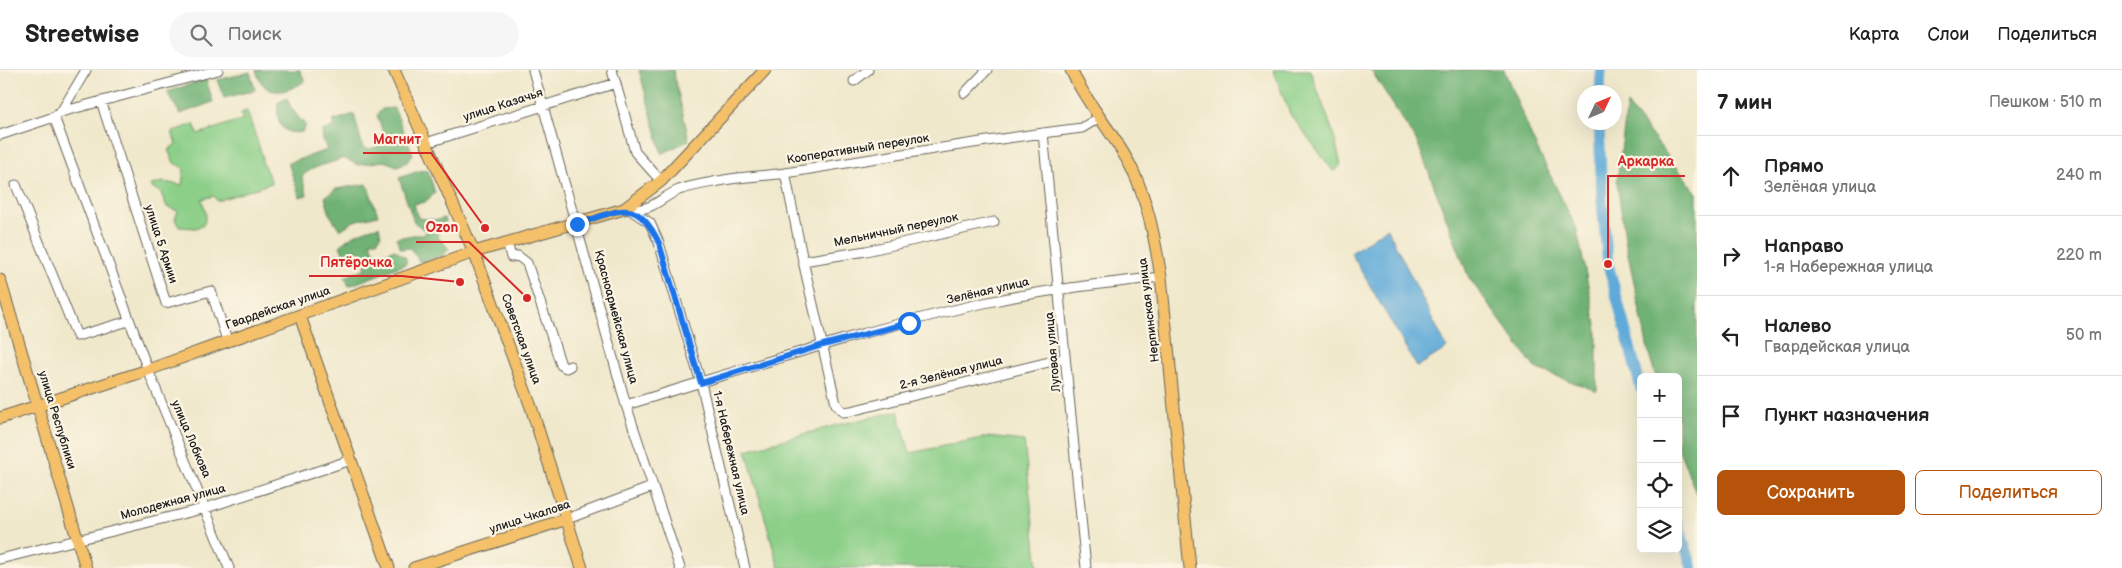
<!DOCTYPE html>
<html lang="ru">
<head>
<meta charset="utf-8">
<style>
  body { margin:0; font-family:"Balsamiq Sans",sans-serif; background:#f6f6f6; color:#222 }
  .controls { position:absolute; right:15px; bottom:15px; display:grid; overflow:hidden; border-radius:8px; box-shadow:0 5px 20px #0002 }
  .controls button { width:45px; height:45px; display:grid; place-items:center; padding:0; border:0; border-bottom:1px solid #e0e0e0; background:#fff; color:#222; font:25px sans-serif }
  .compass { position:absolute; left:1577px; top:15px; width:45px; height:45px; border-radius:50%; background:#fff; box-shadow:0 5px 20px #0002; rotate:46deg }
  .stop { position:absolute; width:15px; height:15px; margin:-11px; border:4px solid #1a73e8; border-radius:50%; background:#fff }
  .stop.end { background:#1a73e8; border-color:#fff; box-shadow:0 1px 5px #0008 }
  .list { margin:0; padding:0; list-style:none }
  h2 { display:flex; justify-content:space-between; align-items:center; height:65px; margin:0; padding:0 20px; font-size:21px }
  h2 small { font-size:16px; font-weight:400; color:#767676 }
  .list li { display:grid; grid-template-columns:32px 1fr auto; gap:15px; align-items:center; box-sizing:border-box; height:80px; padding:0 20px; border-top:1px solid #e0e0e0 }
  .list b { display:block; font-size:19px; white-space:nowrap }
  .list p { margin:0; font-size:16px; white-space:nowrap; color:#767676 }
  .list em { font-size:16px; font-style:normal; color:#767676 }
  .actions { display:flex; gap:10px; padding:15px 20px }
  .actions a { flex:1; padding:11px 0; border:1px solid #b45309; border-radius:8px; text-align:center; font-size:18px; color:#b45309 }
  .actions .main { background:#b45309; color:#fff }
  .icon { flex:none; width:28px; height:28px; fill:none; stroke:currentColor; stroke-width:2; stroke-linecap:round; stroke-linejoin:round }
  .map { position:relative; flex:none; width:1697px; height:498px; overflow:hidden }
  header { display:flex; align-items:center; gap:30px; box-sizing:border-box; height:70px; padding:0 25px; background:#fff; border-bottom:1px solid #e0e0e0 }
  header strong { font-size:24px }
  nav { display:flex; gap:28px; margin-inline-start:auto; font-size:18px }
  .search { width:350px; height:45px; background:#f6f6f6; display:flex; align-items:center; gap:12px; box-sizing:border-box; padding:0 18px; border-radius:28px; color:#767676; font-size:19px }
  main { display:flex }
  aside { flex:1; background:#fff }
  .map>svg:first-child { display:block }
  .green { fill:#8bcf88; stroke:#547652 }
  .forest { fill:#70b274; stroke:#466748 }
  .water { fill:#5faad8; stroke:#3e637a }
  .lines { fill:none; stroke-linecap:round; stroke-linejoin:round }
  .river { stroke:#5faad8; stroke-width:11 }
  .minor-casing { stroke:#666359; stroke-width:11 }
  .major-casing { stroke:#666359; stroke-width:13 }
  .minor { stroke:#fff; stroke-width:9 }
  .major { stroke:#f4c16a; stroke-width:11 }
  .route { stroke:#1a73e8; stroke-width:6 }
  .labels { text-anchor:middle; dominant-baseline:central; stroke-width:4.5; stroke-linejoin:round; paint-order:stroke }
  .street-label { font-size:12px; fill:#1c1c1c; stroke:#fcf5e5 }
  .leader { fill:none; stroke:#d62828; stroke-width:2 }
  .callout-dot { fill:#d62828; stroke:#fcf5e5; stroke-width:2 }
  .callout-label { font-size:14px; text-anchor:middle; font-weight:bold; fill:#d62828; stroke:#fcf5e5; stroke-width:4.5; stroke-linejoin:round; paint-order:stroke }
</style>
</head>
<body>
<header>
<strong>Streetwise</strong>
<div class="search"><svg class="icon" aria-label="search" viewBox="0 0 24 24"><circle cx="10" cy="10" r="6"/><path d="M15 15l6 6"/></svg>Поиск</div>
<nav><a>Карта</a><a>Слои</a><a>Поделиться</a></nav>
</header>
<main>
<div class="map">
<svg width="1697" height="498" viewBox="0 0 1697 498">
  <rect width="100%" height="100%" fill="#fcf5e5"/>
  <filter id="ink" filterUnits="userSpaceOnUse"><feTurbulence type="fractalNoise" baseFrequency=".02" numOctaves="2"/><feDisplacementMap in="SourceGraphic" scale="10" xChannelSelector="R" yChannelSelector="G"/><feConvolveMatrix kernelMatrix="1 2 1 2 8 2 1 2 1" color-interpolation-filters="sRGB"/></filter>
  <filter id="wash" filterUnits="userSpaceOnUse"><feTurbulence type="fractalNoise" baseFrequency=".0096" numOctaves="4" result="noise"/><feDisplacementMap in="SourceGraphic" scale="20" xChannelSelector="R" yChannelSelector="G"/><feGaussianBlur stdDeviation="1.12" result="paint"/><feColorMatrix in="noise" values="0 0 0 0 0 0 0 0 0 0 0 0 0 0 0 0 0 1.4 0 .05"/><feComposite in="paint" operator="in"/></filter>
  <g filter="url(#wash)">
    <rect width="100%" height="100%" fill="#f0e8cb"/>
    <path class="green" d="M1273 0H1310L1333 62 1341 95 1334 102 1290 44Z
      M247 41 263 88 261 89 272 113 217 131 214 126 202 129 206 144 204 154 196 158 179 157 175 149 178 141 167 137 160 121 153 119 151 115 163 112 182 115 184 98 174 93 168 80 176 74 172 62 194 54 198 64 243 49 241 43Z
      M898 341 910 383 987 367 1024 371 1038 498H779L746 380 837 355Z"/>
    <path class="forest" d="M256 0H300L305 11C285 24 264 29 256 0Z
      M639 0H673L689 70 662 84Z
      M1371 0H1504L1533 70 1577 160 1597 260V321L1535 298 1469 208 1418 74Z
      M250 2 255 20 224 28 217 10Z
      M206 9 213 32 180 44 167 22Z
      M287 28 291 38 306 56 302 62C280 66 276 51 278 33Z
      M1627 34 1697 123V426L1678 377V307H1656L1649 284 1626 175 1617 112Z
      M394 38 413 84 407 92 397 96 384 91 358 95 343 88C329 95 312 95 302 107L307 125 300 127 288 93 327 80 323 70 322 61 335 56 333 51 354 44 363 78 370 79 384 74 385 68 377 45 382 39Z
      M428 100 435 123 425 132 414 134 418 148 438 150 444 148 446 152 444 156 438 155V167L449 179 442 186 420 192 410 178 401 179 396 168 413 165H423L427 162 414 152 399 108 419 101Z
      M367 114 378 145 354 151 340 160 330 145 325 127 336 119Z
      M379 156 381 166 377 171H370L377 187 394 179 406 188V194L349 216 345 207 366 198 359 180 344 185 340 176C350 165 364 160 379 156Z"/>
    <path class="water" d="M1387 158 1447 278 1417 297 1351 183Z"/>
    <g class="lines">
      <path class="river" d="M1600 22 1601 0
        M1599 52 1602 132 1608 194 1641 319
        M1678 453 1692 498"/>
    </g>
  </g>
  <g filter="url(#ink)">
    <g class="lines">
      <defs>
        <path id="minor" d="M533 0 626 335 680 498
          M612 0 635 82 661 111
          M854 11 868 0
          M965 23 987 0
          M101 31 166 233 211 221 227 270
          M61 42 86 0
          M54 47 148 300 229 498
          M1043 63 1086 498
          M0 65 54 47 61 42 218 0
          M426 73 616 13
          M785 103 803 191 836 334 843 342 851 341 1065 288
          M16 115 77 266 129 251
          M624 139C653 143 657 129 679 120 693 115 709 113 724 110 746 106 769 106 792 102 888 86 985 70 1082 58L1100 47
          M632 141 650 153 659 173 701 313 745 498
          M507 173 511 187 518 186 527 193 561 295 566 298 570 296
          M803 191 866 181 994 152
          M626 335C745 299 863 260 984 233 1043 220 1101 214 1161 207
          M567 449 652 417
          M0 489 206 438 351 390"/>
        <path id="major" d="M394 0 474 182 531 337 582 498
          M1071 0C1087 35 1114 63 1131 97 1148 131 1155 170 1161 207L1190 498
          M0 210 86 498
          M300 246 389 498
          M0 348 148 300 474 182 624 139 661 111 765 0
          M414 498 567 449"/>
      </defs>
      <use href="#minor" class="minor-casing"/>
      <use href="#major" class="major-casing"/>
      <use href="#minor" class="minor"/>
      <use href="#major" class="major"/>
    </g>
  </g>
  <g class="lines" filter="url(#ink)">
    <path class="route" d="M577 154C620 141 636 125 659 173L701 313 823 275 909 253"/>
  </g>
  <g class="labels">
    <g class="street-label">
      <text transform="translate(503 35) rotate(-18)">улица Казачья</text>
      <text transform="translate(858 79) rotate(-9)">Кооперативный переулок</text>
      <text transform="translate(896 160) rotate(-12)">Мельничный переулок</text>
      <text transform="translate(161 174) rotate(72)">улица 5 Армии</text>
      <text transform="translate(988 221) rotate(-13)">Зелёная улица</text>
      <text transform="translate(278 238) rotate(-19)">Гвардейская улица</text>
      <text transform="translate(1149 240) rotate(-97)">Нерпинская улица</text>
      <text transform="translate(616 247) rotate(75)">Красноармейская улица</text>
      <text transform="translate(521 269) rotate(70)">Советская улица</text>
      <text transform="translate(1053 282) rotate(-95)">Луговая улица</text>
      <text transform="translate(951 303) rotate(-14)">2-я Зелёная улица</text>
      <text transform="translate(57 350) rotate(73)">улица Республики</text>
      <text transform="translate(191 369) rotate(67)">улица Лобкова</text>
      <text transform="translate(731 383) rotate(77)">1-я Набережная улица</text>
      <text transform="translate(173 432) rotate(-15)">Молодежная улица</text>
      <text transform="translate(530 447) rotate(-18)">улица Чкалова</text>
    </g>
  </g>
  <path class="leader" d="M485 158L431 83H363M1608 194L1608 106H1685M527 228L469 172H416M460 212L402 206H309"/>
  <g class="callout-dot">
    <circle cx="485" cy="158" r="5"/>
    <circle cx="1608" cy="194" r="5"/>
    <circle cx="527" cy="228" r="5"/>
    <circle cx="460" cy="212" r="5"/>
  </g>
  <g class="callout-label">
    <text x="397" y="74">Магнит</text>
    <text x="1646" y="96">Аркарка</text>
    <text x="442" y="162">Ozon</text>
    <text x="356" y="197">Пятёрочка</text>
  </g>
</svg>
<div class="controls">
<button>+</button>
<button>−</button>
<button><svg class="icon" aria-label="locate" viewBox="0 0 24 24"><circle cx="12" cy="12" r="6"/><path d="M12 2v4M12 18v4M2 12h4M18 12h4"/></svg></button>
<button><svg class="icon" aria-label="layers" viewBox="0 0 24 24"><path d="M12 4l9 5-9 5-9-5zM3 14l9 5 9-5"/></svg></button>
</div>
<svg class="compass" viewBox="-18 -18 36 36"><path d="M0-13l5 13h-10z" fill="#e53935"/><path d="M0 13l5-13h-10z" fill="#767676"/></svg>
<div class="stop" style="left:909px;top:253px"></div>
<div class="stop end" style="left:577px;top:154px"></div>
</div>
<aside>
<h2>7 мин<small>Пешком · 510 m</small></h2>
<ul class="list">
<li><svg class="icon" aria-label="ahead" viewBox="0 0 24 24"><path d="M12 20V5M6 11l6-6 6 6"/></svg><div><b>Прямо</b><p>Зелёная улица</p></div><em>240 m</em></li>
<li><svg class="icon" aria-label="right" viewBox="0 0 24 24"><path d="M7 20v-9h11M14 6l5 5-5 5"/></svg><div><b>Направо</b><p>1-я Набережная улица</p></div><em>220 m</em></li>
<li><svg class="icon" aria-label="left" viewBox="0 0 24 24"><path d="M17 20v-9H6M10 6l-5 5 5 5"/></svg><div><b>Налево</b><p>Гвардейская улица</p></div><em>50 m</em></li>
<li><svg class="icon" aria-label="arrive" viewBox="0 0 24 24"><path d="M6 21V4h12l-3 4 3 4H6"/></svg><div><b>Пункт назначения</b></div></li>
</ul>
<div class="actions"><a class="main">Сохранить</a><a>Поделиться</a></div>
</aside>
</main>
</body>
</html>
